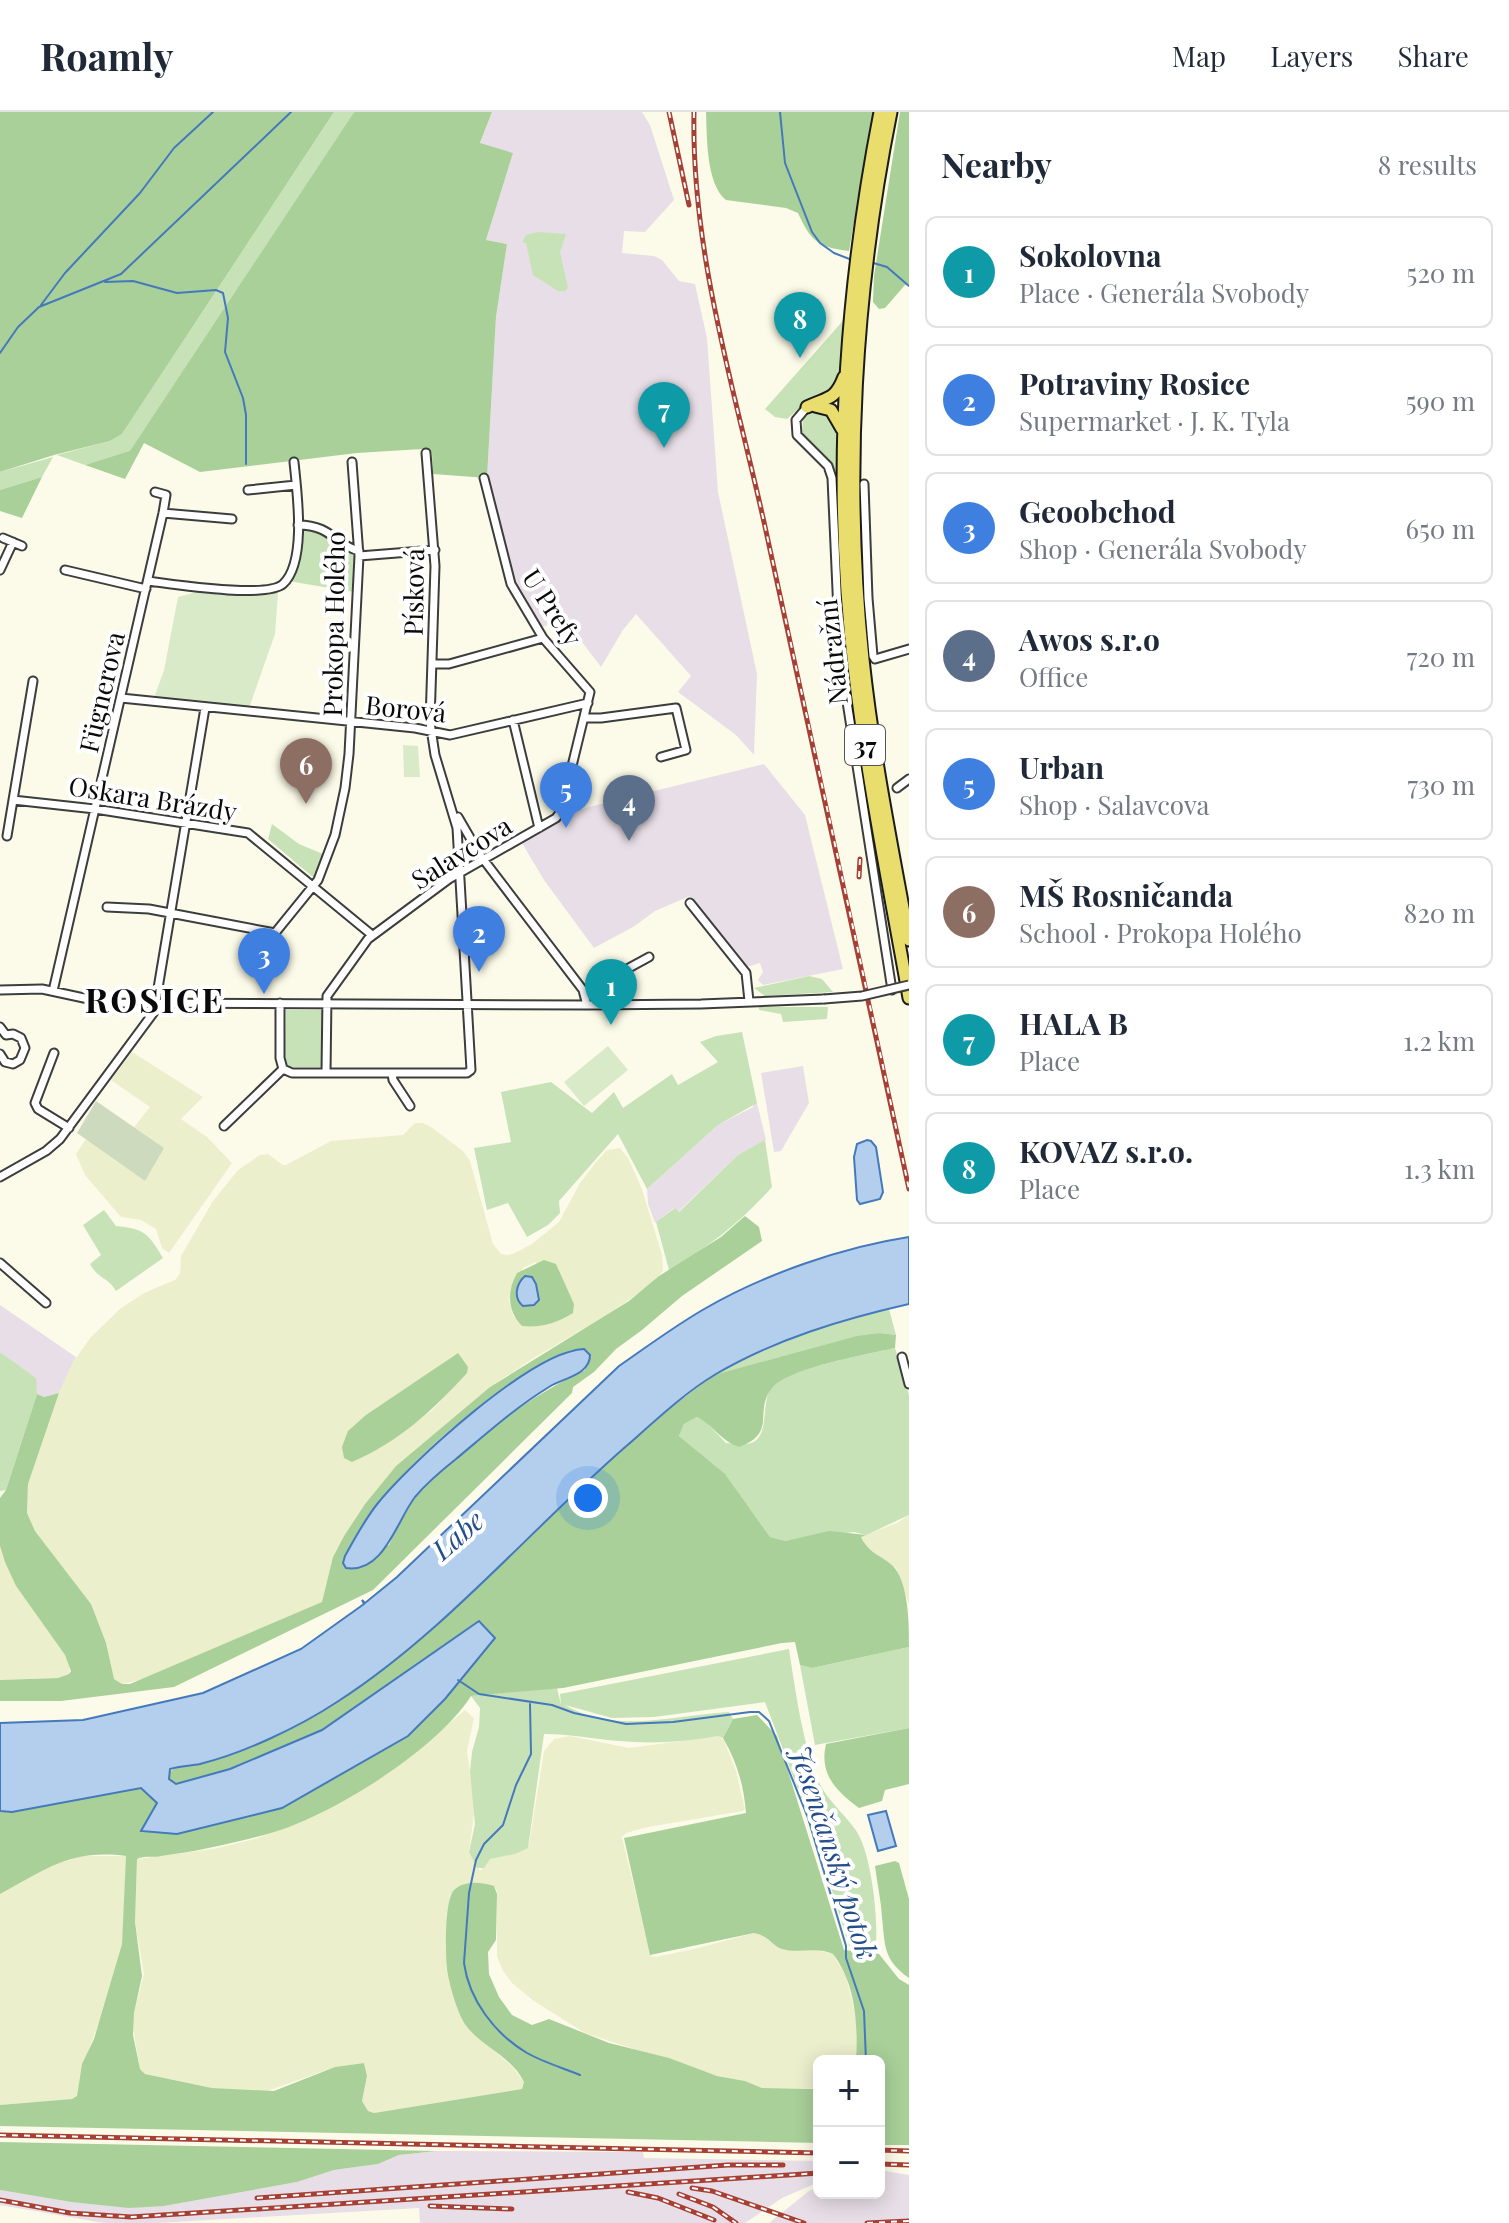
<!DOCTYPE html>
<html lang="en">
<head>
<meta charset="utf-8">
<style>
  body { margin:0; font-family:"Playfair Display",serif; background:#f6f6f7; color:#1f2937 }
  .controls { position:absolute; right:24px; bottom:24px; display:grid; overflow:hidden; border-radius:12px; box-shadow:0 4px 20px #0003 }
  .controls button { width:72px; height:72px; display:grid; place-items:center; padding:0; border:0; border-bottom:2px solid #e0e1e3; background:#fff; color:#1f2937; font:40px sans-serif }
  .you { position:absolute; left:588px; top:1386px; width:28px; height:28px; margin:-20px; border:6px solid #fff; border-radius:50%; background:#1a73e8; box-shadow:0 0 0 12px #1a73e833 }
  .badge { display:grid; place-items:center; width:52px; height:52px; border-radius:50%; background:#a74034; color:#fff; font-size:26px; font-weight:700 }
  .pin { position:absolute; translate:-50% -66px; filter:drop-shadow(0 2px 4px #0008) }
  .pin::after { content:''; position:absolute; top:42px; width:28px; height:24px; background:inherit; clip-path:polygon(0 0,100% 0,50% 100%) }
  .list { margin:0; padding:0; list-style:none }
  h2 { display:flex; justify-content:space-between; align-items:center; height:104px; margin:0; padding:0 32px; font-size:34px }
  h2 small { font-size:26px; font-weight:400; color:#747a83 }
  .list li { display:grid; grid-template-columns:52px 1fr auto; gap:24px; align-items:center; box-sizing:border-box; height:112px; margin:0 16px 16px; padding:0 16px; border:2px solid #e0e1e3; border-radius:12px }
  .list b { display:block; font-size:30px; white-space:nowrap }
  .list p { margin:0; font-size:26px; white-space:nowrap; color:#747a83 }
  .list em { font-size:26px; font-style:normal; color:#747a83 }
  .map { position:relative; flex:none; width:909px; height:2111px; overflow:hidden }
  header { display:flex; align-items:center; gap:48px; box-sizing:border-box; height:112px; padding:0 40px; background:#fff; border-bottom:2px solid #e0e1e3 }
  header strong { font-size:38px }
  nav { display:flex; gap:44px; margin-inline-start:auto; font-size:28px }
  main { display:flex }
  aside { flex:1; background:#fff }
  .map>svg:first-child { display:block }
  .industrial { fill:#e8dee7 }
  .farmland { fill:#ecefcc; fill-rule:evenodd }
  .green { fill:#c7e2b7 }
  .forest { fill:#a9d099; fill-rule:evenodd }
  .cemetery { fill:#cddabe }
  .pitch { fill:#d9eac8 }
  .water { fill:#b4cfed; stroke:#4479bb; stroke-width:2 }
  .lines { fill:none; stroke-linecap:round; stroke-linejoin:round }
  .stream { stroke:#4479bb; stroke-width:2 }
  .minor-casing { stroke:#3d3d3d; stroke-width:11 }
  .primary-casing { stroke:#1b1b1b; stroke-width:15 }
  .minor { stroke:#fff; stroke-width:7 }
  .primary { stroke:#e8dd6d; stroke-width:11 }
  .rail-casing { stroke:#a74034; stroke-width:5 }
  .rail { stroke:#fff; stroke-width:2; stroke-dasharray:6; stroke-linecap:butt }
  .minor-bridge-casing { stroke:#3d3d3d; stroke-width:11; stroke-linecap:butt }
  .minor-bridge { stroke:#fff; stroke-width:7 }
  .labels { text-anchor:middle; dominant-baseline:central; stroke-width:8; stroke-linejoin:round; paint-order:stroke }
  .shield { fill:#fff; stroke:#545454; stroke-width:2 }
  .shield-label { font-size:24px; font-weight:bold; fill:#0a0a0a }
  .street-label { font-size:26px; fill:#0a0a0a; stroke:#fff }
  .water-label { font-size:28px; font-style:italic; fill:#234e8b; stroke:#fff }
  .district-label { font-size:34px; font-weight:bold; letter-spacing:2px; fill:#0a0a0a; stroke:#fff }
</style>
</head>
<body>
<header>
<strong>Roamly</strong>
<nav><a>Map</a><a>Layers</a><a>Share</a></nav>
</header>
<main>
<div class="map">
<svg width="909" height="2111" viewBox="0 0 909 2111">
  <rect width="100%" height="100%" fill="#fcfbe9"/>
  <path class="industrial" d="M492 0H642L650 13 674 88 645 120 624 119 622 141 654 144 662 148 679 169 695 172 707 226 718 380 757 562 754 643 736 623 678 580 691 564 636 502 623 518 601 555 562 504 540 517 511 468 487 366 496 205 507 132 486 128 513 41 480 32Z
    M764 652 805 703 843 857 763 873 758 868 763 860 760 851 747 855 690 784 655 799 633 815 594 836 544 768 522 731 561 708 564 704 589 695Z
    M803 954 809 991 781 1039 774 1040 761 961Z
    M753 991H757L766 1028 738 1043 678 1100 674 1096 655 1111 648 1092 647 1077 718 1013 753 995Z
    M0 1193 76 1245 59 1281 44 1285 37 1282 35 1266 0 1240Z
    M437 2039 643 2040 644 2046 819 2049V2070L782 2086 745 2111H420L419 2096 157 2111H104L0 2093V2078L71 2090 164 2094 297 2070 334 2058 378 2052 399 2043Z
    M879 2058 909 2063V2111H769L809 2079 819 2074V2081H879Z"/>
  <path class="farmland" d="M132 940 203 985 181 1007 207 1025 232 1051 169 1141 162 1136 156 1117 141 1108 121 1105 85 1063 76 1042 86 1027 145 1069 163 1036 134 1015 150 995 111 968Z
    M415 1011H423L431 1015 463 1039 470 1049 493 1132 501 1142 507 1143 513 1142 532 1132 559 1110 580 1071 597 1049 607 1038 620 1036 628 1046 642 1077 662 1143 663 1159 653 1171 604 1205 532 1247 490 1275 396 1354 365 1392 344 1424 333 1445 323 1490 143 1567 122 1572 114 1567 91 1492 35 1419 27 1401 28 1372 59 1281 73 1250 91 1225 120 1197 144 1181 175 1168 180 1162 181 1144 213 1089 238 1058 260 1043 268 1042 283 1053H286L331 1029 403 1023ZM536 1150 522 1214 513 1203 509 1188 523 1156ZM454 1243 467 1261 431 1299 352 1350 420 1268Z
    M909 1403V1492L896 1456 867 1437 861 1424 897 1411Z
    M0 1434 16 1474 65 1543 70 1554 69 1562 58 1566 0 1568Z
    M465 1598 474 1606 467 1639 475 1694 469 1740 478 1757 481 1758 490 1747 515 1742 529 1733 544 1639 554 1627 570 1624 629 1636 718 1624 724 1628 736 1659 745 1697 743 1699 648 1715 626 1721 622 1725 651 1844 656 1845 698 1836 754 1821 765 1824 781 1837 817 1838 833 1842 846 1864 857 1909 856 1949H819V1976H762L745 1969 717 1964 585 1921 534 1889 512 1871 503 1859 497 1844V1779L494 1774 462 1773 455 1777 450 1784 446 1828 450 1869 466 1914 513 1955 524 1970 522 1977 374 2001 368 1999 362 1989 367 1964 364 1951 335 1955 264 1980 212 1976 145 1962 140 1957 133 1916 134 1901 144 1862 135 1810 137 1747 213 1737 255 1727 305 1708 403 1650Z
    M83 1744H126L125 1795 122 1832 103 1899 81 1959 77 1985 72 1987 0 1993V1782L54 1752Z"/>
  <path class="green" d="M334 0H354L130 340 85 353 57 343 110 329 122 322Z
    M538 120 566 122 560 140 568 176 565 179H558L533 163 526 131 522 130 526 123Z
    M845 203 839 266 833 281 804 292 787 307 775 305 765 297 841 211Z
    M814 297 828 299 836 314 838 363 828 348 802 322 803 306Z
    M53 345 42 365 0 378V360Z
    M303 416C323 417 341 430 354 444V480L288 469Z
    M272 712 299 732 323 742 314 766 268 727Z
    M809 864 822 867 833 880 765 884 754 876Z
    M759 895H828L827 907 783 910 781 902 759 898Z
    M286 898H322L321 955H285Z
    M742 920 757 991 718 1013 647 1077 618 1022 559 1089 560 1101 548 1113 527 1125 508 1091 487 1098 474 1036 511 1030 501 980 551 970 592 1001 614 980 623 996 672 962 678 973 718 950 700 930 716 924Z
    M765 1028 772 1075C742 1109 709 1135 669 1158L656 1110 675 1096 679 1100 738 1043Z
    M104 1098 116 1114C145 1117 148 1121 163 1146L116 1179C108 1165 99 1168 90 1152L101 1143 83 1113Z
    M889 1197 896 1223 880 1221 714 1263C769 1234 828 1211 889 1197Z
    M895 1236 909 1283V1403L866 1423 854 1420 786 1429 770 1425 725 1363 679 1324 684 1312 697 1305 704 1308 726 1331C733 1331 744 1333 751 1331 771 1324 760 1289 772 1275 788 1256 869 1242 895 1236Z
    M0 1240 36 1266 37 1282 6 1378 0 1379Z
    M909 1535V1616L815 1633 800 1553 812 1556Z
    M789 1537C795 1576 802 1627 816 1663 824 1686 841 1698 855 1717 871 1738 878 1804 876 1830L849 1834 813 1717 765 1590 654 1605 612 1606 565 1593C615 1623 674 1603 729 1600L733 1607 723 1626 718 1624C685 1630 652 1632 619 1629 593 1627 571 1622 544 1622L528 1736 515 1742 490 1747 484 1756H477L469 1740 475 1712 470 1659 472 1640 479 1615 480 1596 471 1584 557 1576 561 1593 560 1582Z"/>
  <path class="forest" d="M0 0H334L122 322 110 329 54 343 0 360Z
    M354 0H492L480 31 513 41 486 128 507 132 496 205 487 366 433 362 432 341 422 337 357 341 200 360 144 331 125 367 85 353 130 339Z
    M706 0H873L849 139C817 135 811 129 798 101L786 96 726 88C706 72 707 25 706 0Z
    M900 0H909V173H905L885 196 879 197 873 190 874 164Z
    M42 365 22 406 0 399V378Z
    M745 1104 759 1115 762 1129 682 1184 642 1218 616 1237 594 1260 573 1275 572 1281 373 1478 174 1575 61 1589H0V1568L58 1566 69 1562 71 1559 65 1543 16 1474 5 1450 0 1434V1386L6 1378 37 1282 44 1285 59 1281 28 1372 27 1401 35 1419 91 1492 106 1531 114 1567 122 1572H130L322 1490 333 1445 344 1424 365 1392 396 1354 490 1275 629 1189 659 1164 721 1125ZM571 1238 585 1258C524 1287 462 1335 417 1384 405 1397 396 1417 389 1433L345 1444C390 1357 484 1281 571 1238Z
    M544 1148 556 1152 574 1192 573 1201C557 1211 541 1216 522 1214 507 1199 507 1179 517 1161ZM525 1164 536 1172 539 1188 536 1192 523 1194 518 1189 520 1169Z
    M880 1221 896 1223 895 1236C869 1242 788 1256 772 1276 753 1300 778 1321 739 1335 721 1329 713 1313 697 1305L684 1312 679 1324 725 1362 770 1425 786 1429 829 1419 866 1423 861 1425C870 1443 880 1442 893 1454 909 1471 909 1513 909 1535L812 1556 800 1553 795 1530 782 1531 563 1576 471 1584C436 1639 327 1707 264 1723 230 1732 195 1740 161 1744 152 1746 145 1743 137 1747L135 1810 142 1864 134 1901 133 1923 140 1957 145 1962 212 1976 274 1979 335 1955 364 1951 367 1964 362 1989 368 1999 374 2001 522 1977 524 1970C512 1945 483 1935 467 1915 458 1903 451 1878 448 1863 445 1849 444 1788 454 1778 464 1768 482 1770 494 1774L497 1782 496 1828 488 1840 489 1862 499 1885 512 1903 532 1913 549 1907 609 1931 669 1946 717 1964 745 1969 762 1976 819 1977V2031L0 2014V1993L72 1987 77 1984 82 1952 94 1927 122 1832 126 1744C70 1737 47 1757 0 1782V1699L12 1700 141 1675 157 1690 141 1719 177 1722 282 1696 408 1624 445 1587 495 1526 480 1509 322 1618 229 1657 176 1672 169 1668 168 1662 175 1655 200 1652 252 1633 314 1604 357 1577 408 1537 604 1353 669 1297 714 1263 857 1224Z
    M458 1241 468 1255 467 1261C433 1298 399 1330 352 1350L344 1346 342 1335 348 1319 366 1303Z
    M757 1603 777 1624 844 1838 879 1842 899 1867 909 1873V2033H879V1949H856C858 1913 856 1872 833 1842 817 1834 798 1842 782 1837 772 1834 770 1824 754 1821L650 1843 624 1726 746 1701C744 1674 737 1650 723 1626L733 1607Z
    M909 1616V1672L885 1678 882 1689 859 1696C836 1679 819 1662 826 1632Z
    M895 1749 899 1751 909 1787V1866C883 1848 885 1833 882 1805 881 1788 877 1771 875 1754Z
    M0 2030 437 2039 399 2043 378 2052 334 2058 297 2070 164 2094 129 2096 71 2090 0 2078Z"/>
  <path class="cemetery" d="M96 989 164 1036 145 1069 77 1021Z"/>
  <path class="pitch" d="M197 480 278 481 275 522 249 596 154 586 164 558 178 485Z
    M403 633 418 634 420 665H404Z
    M608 934 628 958 584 994 564 970Z"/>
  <path class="water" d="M867 1028 871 1029 876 1035 883 1080 880 1087 860 1092 857 1088 854 1045 857 1032Z
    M909 1125V1192C843 1207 776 1227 716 1262 686 1280 658 1306 631 1330 533 1414 446 1520 337 1590 299 1615 244 1641 200 1652 190 1654 180 1654 170 1657L169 1667 176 1672 230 1657 322 1618 479 1509 495 1526 445 1587 408 1624 282 1696 177 1722 141 1719 157 1691 141 1676 12 1700 0 1699V1611L83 1608 203 1581 301 1537 364 1492 362 1488 365 1491 397 1465 619 1254C648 1234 676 1213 706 1196 765 1162 843 1135 909 1125Z
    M525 1164 532 1165 536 1172 539 1188 534 1193 523 1194C513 1186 516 1172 525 1164Z
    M584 1237 590 1243C590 1263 563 1266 549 1275 516 1295 486 1322 456 1347 442 1358 426 1372 415 1385 397 1408 384 1462 346 1456L343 1451 345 1444C355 1426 365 1407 378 1391 411 1350 532 1239 584 1237Z
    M886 1699 896 1734 878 1739 868 1703Z"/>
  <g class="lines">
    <path class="stream" d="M780 0 785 51 812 120 820 131 834 141 852 148
      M870 150 887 155 909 174
      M105 170 133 169 177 181 216 178 223 181 228 206 225 240 243 286 246 303V352
      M41 193 65 161 140 81 174 36 213 0
      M0 241 18 215 39 195 121 162 291 0
      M458 1568 479 1582 552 1593 574 1601 626 1612 673 1610 750 1600H759L769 1609 808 1706 846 1834V1846L864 1899 866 1949
      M530 1592 531 1642 516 1673 503 1713 484 1732 476 1748 469 1781 464 1851C469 1888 495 1922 527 1941 543 1950 563 1956 580 1963"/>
    <defs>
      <path id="minor" d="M807 295 796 308 797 323 828 354 832 366 840 545 892 878
        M864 372 868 486 873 544 875 547 909 537
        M248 378 296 373
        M163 401 232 407
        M298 413C332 413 335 433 359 439
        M3 426 22 434
        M359 444 435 438
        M0 458 13 430
        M65 458 146 477
        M148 469C172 472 266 487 283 472 307 450 297 380 294 350
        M432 552H449L543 526
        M33 569 13 688 95 697 248 721 372 823
        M121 586 415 616 450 623 588 591
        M584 606H601L676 596 686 638 661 645
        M513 608 539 716
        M897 676 909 667
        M458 705 480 743 583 878 587 893
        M7 724 13 688
        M690 791 746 861 749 889
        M107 795 149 797 275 821 318 768 335 723 345 676 349 642 359 444 352 350
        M0 878 42 877 107 891 587 893 701 892 824 887
        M53 879 163 401 166 383 155 380
        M280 891V946L283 957
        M617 893 614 870 627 857 649 845
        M0 915 6 923 13 922 21 926 25 936 20 948 13 952 5 950 0 942
        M54 941 35 991 38 997 69 1016
        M283 957 292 961H467L471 958 457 716 435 643 430 610 435 454 426 341
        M326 961 327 884 368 827 449 767 556 706 561 699 590 580 543 526 511 472 484 366
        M392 962 393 968 410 994
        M224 1014 283 957
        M0 1065 46 1039 60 1027 154 900 205 596
        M0 1151 46 1191
        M902 1245 909 1272"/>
      <path id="primary" d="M880 0C844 184 832 376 855 563 868 671 890 779 909 886
        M891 0C855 179 844 366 863 547 873 641 892 735 909 828
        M815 294 831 298 842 317
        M807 295C827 285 835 289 844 265"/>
    </defs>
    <use href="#minor" class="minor-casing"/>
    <use href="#primary" class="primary-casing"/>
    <use href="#minor" class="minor"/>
    <use href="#primary" class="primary"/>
    <defs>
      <path id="rail" d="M669 0 689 93
        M694 0C691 138 734 276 764 410 813 632 862 854 909 1077
        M859 765 860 747
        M0 2023 819 2041
        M879 2038 909 2039
        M879 2052 909 2053
        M692 2076 712 2079 804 2111
        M628 2080 658 2086 714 2108
        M679 2082 713 2095 736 2111
        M257 2086 728 2053H783
        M0 2088 70 2101 131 2105 819 2061
        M430 2094 512 2097
        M867 2111 909 2109"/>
    </defs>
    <use href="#rail" class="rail-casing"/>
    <use href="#rail" class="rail"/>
    <defs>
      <path id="minor-bridge" d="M824 887 862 884 909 873"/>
    </defs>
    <use href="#minor-bridge" class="minor-bridge-casing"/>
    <use href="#minor-bridge" class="minor-bridge"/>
  </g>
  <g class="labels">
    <rect class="shield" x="845" y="613" width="40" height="40" rx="6"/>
    <g class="shield-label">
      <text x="865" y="633">37</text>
    </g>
    <g class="street-label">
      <text transform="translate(413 480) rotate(-89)">Písková</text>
      <text transform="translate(553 495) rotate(57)">U Prefy</text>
      <text transform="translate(333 512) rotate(-89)">Prokopa Holého</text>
      <text transform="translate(832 540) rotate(-96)">Nádražní</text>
      <text transform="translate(101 580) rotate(-77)">Fügnerova</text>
      <text transform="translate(406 596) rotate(6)">Borová</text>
      <text transform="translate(153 686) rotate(9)">Oskara Brázdy</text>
      <text transform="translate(461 740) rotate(-32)">Salavcova</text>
    </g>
    <g class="water-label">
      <text transform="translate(457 1422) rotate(-41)">Labe</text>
      <text transform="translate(835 1740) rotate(72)">Jesenčanský potok</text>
    </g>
    <g class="district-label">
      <text x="155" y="887">ROSICE</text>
    </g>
  </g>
</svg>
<div class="controls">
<button>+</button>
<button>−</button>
</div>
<div class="you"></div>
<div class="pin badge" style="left:611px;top:913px;background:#0f9aa8">1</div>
<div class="pin badge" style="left:479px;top:860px;background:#3f7fe0">2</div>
<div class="pin badge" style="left:264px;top:882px;background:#3f7fe0">3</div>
<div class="pin badge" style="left:629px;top:729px;background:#5c6f8a">4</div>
<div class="pin badge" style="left:566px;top:716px;background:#3f7fe0">5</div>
<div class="pin badge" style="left:306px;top:692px;background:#8d6e63">6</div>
<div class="pin badge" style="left:664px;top:336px;background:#0f9aa8">7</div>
<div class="pin badge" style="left:800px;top:246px;background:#0f9aa8">8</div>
</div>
<aside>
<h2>Nearby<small>8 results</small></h2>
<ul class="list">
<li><span class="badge" style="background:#0f9aa8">1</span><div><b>Sokolovna</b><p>Place · Generála Svobody</p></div><em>520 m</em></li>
<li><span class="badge" style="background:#3f7fe0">2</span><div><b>Potraviny Rosice</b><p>Supermarket · J. K. Tyla</p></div><em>590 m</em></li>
<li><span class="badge" style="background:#3f7fe0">3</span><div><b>Geoobchod</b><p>Shop · Generála Svobody</p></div><em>650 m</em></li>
<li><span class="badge" style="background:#5c6f8a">4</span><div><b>Awos s.r.o</b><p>Office</p></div><em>720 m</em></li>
<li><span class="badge" style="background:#3f7fe0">5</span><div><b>Urban</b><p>Shop · Salavcova</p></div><em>730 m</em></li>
<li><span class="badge" style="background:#8d6e63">6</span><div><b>MŠ Rosničanda</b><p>School · Prokopa Holého</p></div><em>820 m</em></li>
<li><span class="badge" style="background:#0f9aa8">7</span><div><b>HALA B</b><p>Place</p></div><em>1.2 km</em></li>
<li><span class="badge" style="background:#0f9aa8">8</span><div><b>KOVAZ s.r.o.</b><p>Place</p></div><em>1.3 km</em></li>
</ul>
</aside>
</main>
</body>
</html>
